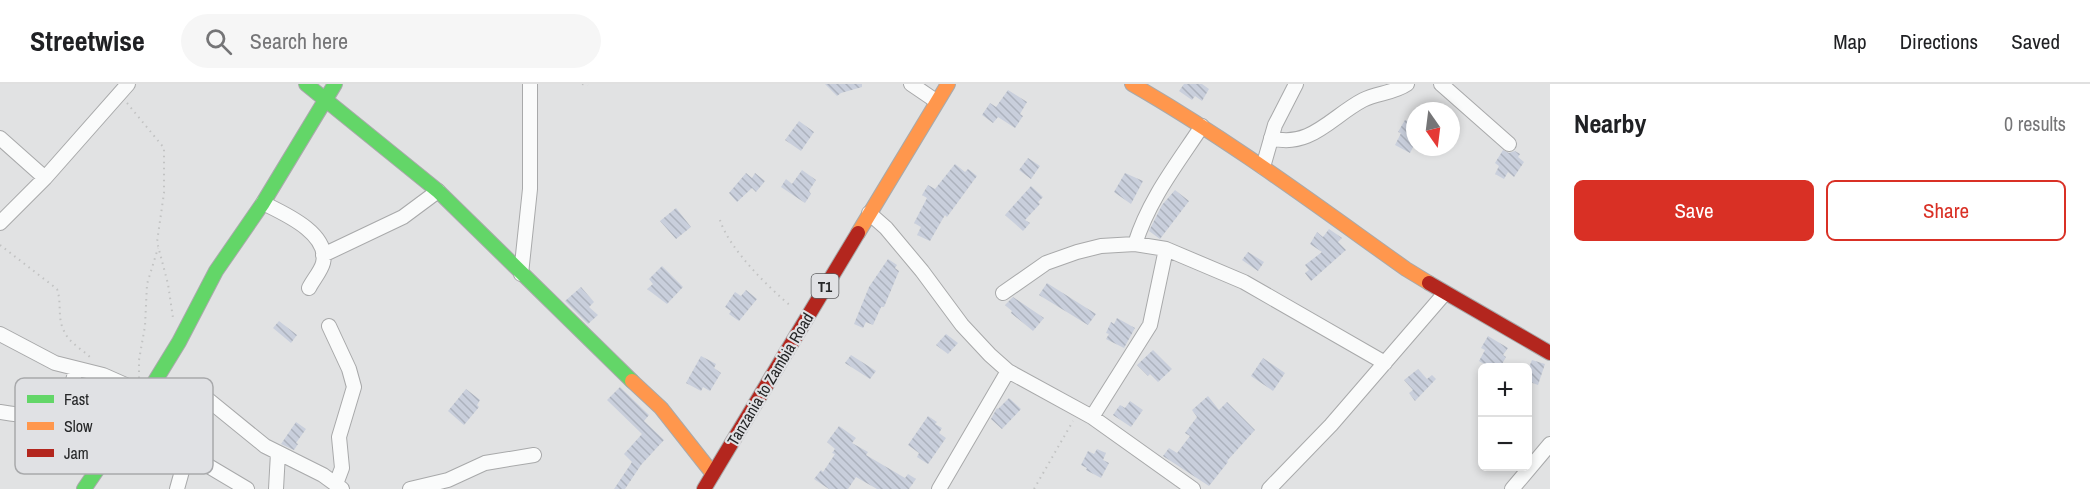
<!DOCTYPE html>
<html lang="en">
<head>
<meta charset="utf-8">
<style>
  body { margin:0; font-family:"Archivo Narrow",sans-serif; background:#f6f6f6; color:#202124 }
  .controls { position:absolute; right:18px; bottom:18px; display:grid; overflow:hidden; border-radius:9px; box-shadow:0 3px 9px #0003 }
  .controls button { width:54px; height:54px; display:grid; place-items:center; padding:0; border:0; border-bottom:2px solid #e0e0e0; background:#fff; color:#202124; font:30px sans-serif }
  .compass { position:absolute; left:1406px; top:18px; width:54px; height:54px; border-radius:50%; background:#fff; box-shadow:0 3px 9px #0003; rotate:166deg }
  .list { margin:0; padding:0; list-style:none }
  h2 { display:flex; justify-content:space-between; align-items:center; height:78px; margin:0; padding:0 24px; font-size:26px }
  h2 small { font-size:20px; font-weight:400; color:#757577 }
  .actions { display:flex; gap:12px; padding:18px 24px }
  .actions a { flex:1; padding:14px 0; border:2px solid #d93025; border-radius:9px; text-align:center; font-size:21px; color:#d93025 }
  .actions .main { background:#d93025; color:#fff }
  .icon { flex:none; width:33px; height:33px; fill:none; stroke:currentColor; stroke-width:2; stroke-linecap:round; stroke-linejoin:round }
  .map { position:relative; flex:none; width:1550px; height:405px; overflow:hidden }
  header { display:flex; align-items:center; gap:36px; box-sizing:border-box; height:84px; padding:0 30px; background:#fff; border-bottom:2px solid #e0e0e0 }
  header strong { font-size:28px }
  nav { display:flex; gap:33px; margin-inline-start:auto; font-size:21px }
  .search { width:420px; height:54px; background:#f6f6f6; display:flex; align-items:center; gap:15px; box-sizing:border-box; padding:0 21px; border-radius:33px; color:#757577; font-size:22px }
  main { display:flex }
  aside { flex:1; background:#fff }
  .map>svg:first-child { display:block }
  .building { fill:url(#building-back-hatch) }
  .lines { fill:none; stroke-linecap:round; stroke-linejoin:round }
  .street-casing { stroke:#a8a9aa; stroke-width:16 }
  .fast-casing { stroke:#a8a9aa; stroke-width:16 }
  .slow-casing { stroke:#a8a9aa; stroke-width:16 }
  .jam-casing { stroke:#a8a9aa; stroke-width:16 }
  .path { stroke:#c2c3c3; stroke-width:2; stroke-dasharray:1.5 4.5; stroke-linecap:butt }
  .street { stroke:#fafbfb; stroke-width:14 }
  .fast { stroke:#63d668; stroke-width:14 }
  .slow { stroke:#ff974d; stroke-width:14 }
  .jam { stroke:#b3261e; stroke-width:14 }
  .labels { text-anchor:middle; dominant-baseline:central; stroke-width:4.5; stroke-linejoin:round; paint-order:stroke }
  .shield { fill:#e0e1e4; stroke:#5d5e60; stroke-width:1.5 }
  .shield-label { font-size:15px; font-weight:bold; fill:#252627 }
  .street-label { font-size:16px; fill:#252627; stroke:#e0e1e4 }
  .key { fill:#e0e1e4; stroke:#a8a9ab; stroke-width:1.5 }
  .key-label { font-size:16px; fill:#252627 }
</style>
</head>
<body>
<header>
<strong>Streetwise</strong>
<div class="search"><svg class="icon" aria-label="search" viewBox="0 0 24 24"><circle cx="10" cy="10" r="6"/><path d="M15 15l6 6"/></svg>Search here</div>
<nav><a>Map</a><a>Directions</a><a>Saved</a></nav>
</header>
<main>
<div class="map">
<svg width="1550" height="405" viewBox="0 0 1550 405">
  <defs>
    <pattern id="building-back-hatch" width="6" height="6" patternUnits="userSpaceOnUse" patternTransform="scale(1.5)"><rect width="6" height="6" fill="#c9cfdc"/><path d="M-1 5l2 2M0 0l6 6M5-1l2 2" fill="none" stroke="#acb2bd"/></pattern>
  </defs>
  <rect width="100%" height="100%" fill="#e1e2e3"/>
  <path class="building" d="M825 0H862V3L841 9 837 12Z
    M1184 0H1202L1209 5 1202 17 1195 12 1192 16 1179 7Z
    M1008 6 1027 18 1020 30 1023 32 1015 44 998 33 993 39 982 31 990 19 996 23Z
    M1415 25V59L1410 69 1395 61 1401 49 1398 48 1405 36 1407 37Z
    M799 37 814 48 801 67 785 56Z
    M1503 66 1509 69 1515 67 1520 70 1518 73 1524 78 1514 93 1508 88 1504 95 1495 90 1499 82 1495 79Z
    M1028 74 1040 82 1031 95 1019 86Z
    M955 80 965 88 968 85 977 92 947 133 945 131 930 157 917 151 921 143 914 139 927 114 922 111 928 101 935 105Z
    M802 86 816 96 809 107 811 110 805 119 781 103 786 95 792 100Z
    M746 89 752 94 755 89 765 97 756 108 752 104 737 118 729 109Z
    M1125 89 1143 97 1131 120 1114 108Z
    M1031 102 1043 113 1038 118 1040 120 1025 136 1030 139 1023 147 1005 131Z
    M1175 106 1189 117 1160 155 1149 147 1162 121Z
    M676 124 691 143 676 155 660 137Z
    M1329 145 1342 154 1338 158 1346 166 1311 197 1305 189 1309 186 1305 181 1322 168 1310 160 1317 148 1323 153Z
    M1248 168 1264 178 1258 187 1242 176Z
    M888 175 897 181 895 184 899 187 884 223H881L873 241 866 238 863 244 854 240 869 203Z
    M662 182 683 203 667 220 647 205 653 200 649 195Z
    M1047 199 1096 230 1088 241 1039 211Z
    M581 203 594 218 589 223 598 231 588 240 565 217Z
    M746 206 757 215 739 237 729 230 731 227 725 223 735 208 741 212Z
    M1013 213 1044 234 1033 247 1011 229 1012 227 1005 221Z
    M1117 234 1135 244 1124 264 1106 255 1109 250 1106 249 1111 238 1114 240Z
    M279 237 297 251 291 259 273 244Z
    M946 250 958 259 948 270 936 261Z
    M1488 252 1508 264 1503 271 1506 273 1500 284H1491L1479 277 1485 266 1481 264Z
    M1153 266 1172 285 1158 298 1150 290 1148 292 1137 281Z
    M851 271 876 287 870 295 845 279Z
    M701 272 716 280 714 284 721 289 710 307 703 303 701 307 686 299Z
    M1263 274 1285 289 1273 307 1251 292Z
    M1532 276 1545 280 1538 301 1527 297V288Z
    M1418 285 1427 295 1432 291 1436 295 1415 317 1409 309 1413 306 1404 296Z
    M620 303 649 331 644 337 664 356 641 381 625 405H614L632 378 624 370 642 350 607 316Z
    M466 305 480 316 477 321 479 323 464 341 448 327Z
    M1208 312 1219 326 1227 318 1255 346 1227 377 1228 378 1209 402 1163 372 1169 364 1177 369 1190 352 1185 349 1197 333 1192 326Z
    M1009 314 1021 325 1002 345 991 335 997 324 998 325Z
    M1130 317 1143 326 1131 343 1113 331 1120 321 1125 324Z
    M928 332 937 338 935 340 942 344 939 349 946 354 928 380 917 373 919 369 908 361Z
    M296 338 306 345 296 359 298 360 294 366 281 360Z
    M839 342 856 354 852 359 868 368 866 371 905 394 908 390 916 395 909 405H877L856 393 848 405H829L814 395 821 386 823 388 835 370 832 369 835 365 827 358Z
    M1097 365 1106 369 1103 376 1109 379 1101 394 1086 386 1087 384 1081 381 1088 367 1094 370Z"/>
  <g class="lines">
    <defs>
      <path id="street" d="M911 0 936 17
        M1441 0 1509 60
        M0 54 45 94
        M1271 54C1310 65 1332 32 1363 16 1377 9 1394 9 1407 0
        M1263 83 1275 41 1296 0
        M263 119C283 129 330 149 323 179 321 187 313 196 309 204
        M869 129 886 144 922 187 962 241 990 271 1008 287 1092 333 1193 405
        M0 139 45 94 128 0
        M1135 160C1149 115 1177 80 1202 42
        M323 171 403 133 438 107
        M521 190 530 105V0
        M1003 209 1046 179 1077 168 1101 162 1135 160 1166 165 1244 198 1385 279
        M329 242 349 285 354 303 339 353 342 384 336 400
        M0 250 55 279 103 291 146 310
        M143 317 191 310 206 314 265 362 323 391 342 405
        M0 328C48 336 64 336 76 285
        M133 333 168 358 247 405
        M1092 333 1150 241 1166 165
        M177 405 187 369
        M276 405 278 369
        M410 405 448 396 485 379 534 371
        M939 405 1008 287
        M1269 405 1331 341 1445 209
        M1512 405 1550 360"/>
      <path id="fast" d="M306 0 438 107 632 297
        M84 405 133 333 179 258 216 187 263 119 335 0"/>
      <path id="slow" d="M1132 0C1228 55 1316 121 1406 185L1429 199
        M858 149 948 0
        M632 297 661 324 713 390"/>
      <path id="jam" d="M1429 199 1550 269
        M704 405 858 149"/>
    </defs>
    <use href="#street" class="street-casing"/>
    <use href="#fast" class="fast-casing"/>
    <use href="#slow" class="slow-casing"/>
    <use href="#jam" class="jam-casing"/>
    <path class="path" d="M582 0 588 1
      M127 19 164 64V109L157 158 168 200 173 234
      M720 136C729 165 769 204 792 223
      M0 161 57 205C62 219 57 234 64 247 69 259 82 265 91 274
      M139 294V276L145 242 147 200 158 164
      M1034 405 1073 337"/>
    <use href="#street" class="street"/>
    <use href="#fast" class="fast"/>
    <use href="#slow" class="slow"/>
    <use href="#jam" class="jam"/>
  </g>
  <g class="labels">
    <rect class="shield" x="811.5" y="190" width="27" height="24" rx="4.5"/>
    <g class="shield-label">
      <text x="825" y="202">T1</text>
    </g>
    <g class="street-label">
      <text transform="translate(770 295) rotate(-59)">Tanzania to Zambia Road</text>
    </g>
  </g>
  <rect x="15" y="294" width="198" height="96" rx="9" class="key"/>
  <rect x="27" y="311" width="27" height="8" fill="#63d668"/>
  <rect x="27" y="338" width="27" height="8" fill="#ff974d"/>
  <rect x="27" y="365" width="27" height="8" fill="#b3261e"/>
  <g class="key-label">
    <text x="64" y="321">Fast</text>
    <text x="64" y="348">Slow</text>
    <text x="64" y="375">Jam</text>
  </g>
</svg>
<div class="controls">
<button>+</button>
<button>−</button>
</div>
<svg class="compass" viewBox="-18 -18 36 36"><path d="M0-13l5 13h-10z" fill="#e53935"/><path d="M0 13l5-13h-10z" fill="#757577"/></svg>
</div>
<aside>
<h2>Nearby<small>0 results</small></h2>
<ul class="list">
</ul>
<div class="actions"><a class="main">Save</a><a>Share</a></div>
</aside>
</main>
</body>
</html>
